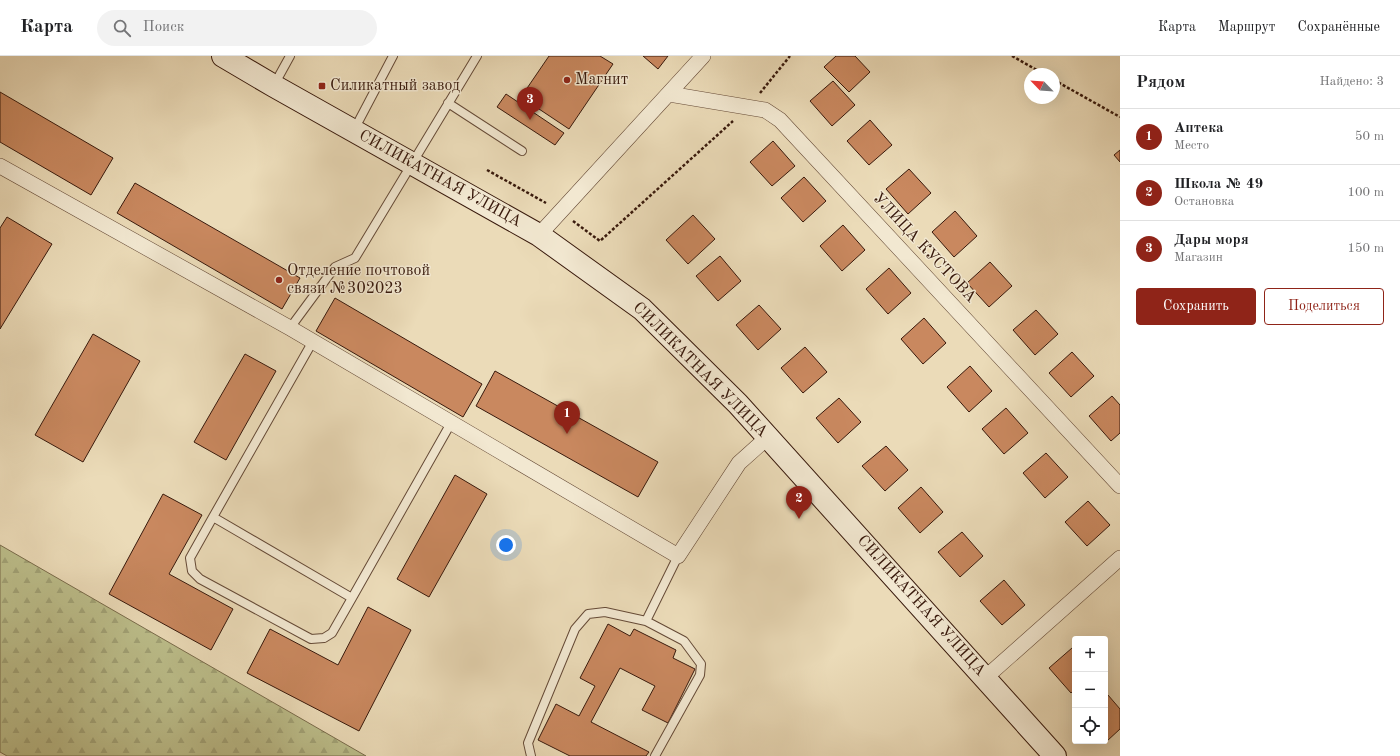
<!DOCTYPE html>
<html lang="ru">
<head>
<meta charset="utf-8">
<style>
  body { margin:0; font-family:"Old Standard TT",serif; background:#f2f2f2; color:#202124 }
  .controls { position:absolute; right:12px; bottom:12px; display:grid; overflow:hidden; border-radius:4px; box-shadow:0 4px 16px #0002 }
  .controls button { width:36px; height:36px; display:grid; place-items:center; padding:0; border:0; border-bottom:1px solid #e0e0e0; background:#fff; color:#202124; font:20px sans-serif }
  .compass { position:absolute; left:1024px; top:12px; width:36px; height:36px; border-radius:50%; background:#fff; box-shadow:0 4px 16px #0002; rotate:295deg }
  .you { position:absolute; left:506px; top:489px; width:14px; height:14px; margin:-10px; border:3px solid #fff; border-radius:50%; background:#1a73e8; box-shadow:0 0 0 6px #1a73e833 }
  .badge { display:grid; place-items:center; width:26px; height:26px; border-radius:50%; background:#8f2418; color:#fff; font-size:13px; font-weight:700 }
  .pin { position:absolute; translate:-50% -33px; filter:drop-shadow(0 1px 2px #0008) }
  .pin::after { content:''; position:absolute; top:21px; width:14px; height:12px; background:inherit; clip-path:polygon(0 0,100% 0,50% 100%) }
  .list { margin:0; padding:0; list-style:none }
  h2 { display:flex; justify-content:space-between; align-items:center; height:52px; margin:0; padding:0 16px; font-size:17px }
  h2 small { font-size:13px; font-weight:400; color:#757577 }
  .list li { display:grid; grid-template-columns:26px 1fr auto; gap:12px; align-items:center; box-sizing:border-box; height:56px; padding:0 16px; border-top:1px solid #e0e0e0 }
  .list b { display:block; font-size:15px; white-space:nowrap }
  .list p { margin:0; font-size:13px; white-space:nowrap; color:#757577 }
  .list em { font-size:13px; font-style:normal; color:#757577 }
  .actions { display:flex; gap:8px; padding:12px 16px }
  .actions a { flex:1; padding:9px 0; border:1px solid #8f2418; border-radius:4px; text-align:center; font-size:14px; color:#8f2418 }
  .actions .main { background:#8f2418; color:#fff }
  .icon { flex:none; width:22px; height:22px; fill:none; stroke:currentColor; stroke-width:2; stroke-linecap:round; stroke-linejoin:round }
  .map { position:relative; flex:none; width:1120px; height:700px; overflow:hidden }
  header { display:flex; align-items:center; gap:24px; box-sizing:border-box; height:56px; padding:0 20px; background:#fff; border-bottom:1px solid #e0e0e0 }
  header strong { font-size:19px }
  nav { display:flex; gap:22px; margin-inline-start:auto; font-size:14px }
  .search { width:280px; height:36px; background:#f2f2f2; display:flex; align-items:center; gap:10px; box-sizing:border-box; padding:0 14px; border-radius:22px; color:#757577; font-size:15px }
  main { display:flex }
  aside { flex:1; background:#fff }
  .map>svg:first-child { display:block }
  .forest { fill:url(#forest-firs); stroke:#7a6c4c }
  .building { fill:#c9885f; stroke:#38190c }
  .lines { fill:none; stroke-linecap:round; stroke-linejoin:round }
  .lane-casing { stroke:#654a37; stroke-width:10 }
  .street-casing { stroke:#654a37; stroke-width:16 }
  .secondary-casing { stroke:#38190c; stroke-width:24 }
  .path { stroke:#38190c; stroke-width:2.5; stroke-dasharray:3 2; stroke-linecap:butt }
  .lane { stroke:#f2e8d1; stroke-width:8 }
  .street { stroke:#f2e8d1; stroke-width:15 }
  .secondary { stroke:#f2e8d1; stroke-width:22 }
  .poi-dot { fill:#8f2418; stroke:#f2e8d1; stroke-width:1.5 }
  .labels { text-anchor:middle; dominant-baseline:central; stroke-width:3; stroke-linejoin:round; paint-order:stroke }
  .poi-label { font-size:16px; fill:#38190c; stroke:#f2e8d1; text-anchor:start }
  .street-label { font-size:16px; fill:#38190c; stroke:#f2e8d1 }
</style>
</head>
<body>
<header>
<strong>Карта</strong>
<div class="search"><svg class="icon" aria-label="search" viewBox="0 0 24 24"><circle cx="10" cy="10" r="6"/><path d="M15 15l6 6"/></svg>Поиск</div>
<nav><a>Карта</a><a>Маршрут</a><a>Сохранённые</a></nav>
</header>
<main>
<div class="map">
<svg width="1120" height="700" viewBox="0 0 1120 700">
  <defs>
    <pattern id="forest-firs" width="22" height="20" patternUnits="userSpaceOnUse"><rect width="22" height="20" fill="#bcbe8b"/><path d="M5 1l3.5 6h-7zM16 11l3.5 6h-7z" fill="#a2a377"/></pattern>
  </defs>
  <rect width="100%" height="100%" fill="#ebdbb8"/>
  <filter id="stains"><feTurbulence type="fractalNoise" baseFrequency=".005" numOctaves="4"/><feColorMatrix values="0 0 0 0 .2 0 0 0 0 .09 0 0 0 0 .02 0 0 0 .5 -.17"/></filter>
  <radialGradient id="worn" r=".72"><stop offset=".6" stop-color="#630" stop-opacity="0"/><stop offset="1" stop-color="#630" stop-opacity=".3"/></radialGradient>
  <path class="forest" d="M0 489 366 700H7L0 696Z"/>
  <path class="building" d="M549 0H600L613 8 569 73 521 41Z
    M643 0H668L658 13Z
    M836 0H855L870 16 849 36 824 11Z
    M833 25 855 49 832 70 810 45Z
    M0 36 113 102 91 139 0 86Z
    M506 38 564 77 555 89 497 51Z
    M870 64 892 89 869 109 847 85Z
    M773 85 795 110 772 130 750 106Z
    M1120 94V106L1114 99Z
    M909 113 931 137 908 158 886 133Z
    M804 121 826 145 803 166 781 142Z
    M135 127 300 222 282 253 117 157Z
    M955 155 977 180 954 201 932 176Z
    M693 159 715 183 688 208 666 184Z
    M7 161 52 188 0 273V172Z
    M843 169 865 194 842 215 820 190Z
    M720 200 741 225 718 245 696 220Z
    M990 206 1012 230 989 251 967 227Z
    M889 212 911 237 888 258 866 233Z
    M335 242 482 328 463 361 316 275Z
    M759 249 781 273 758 294 736 269Z
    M1036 254 1058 278 1035 299 1013 274Z
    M924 262 946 287 923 308 901 283Z
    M93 278 140 305 83 406 35 379Z
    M805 291 827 316 803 337 781 312Z
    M1072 296 1094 320 1071 341 1049 317Z
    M245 298 276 315 226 404 194 386Z
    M970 310 992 335 969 356 947 331Z
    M495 315 658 406 638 441 476 350Z
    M1112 340 1120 349V377L1111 385 1089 360Z
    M839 342 861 366 838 387 816 362Z
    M1006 352 1028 377 1004 398 982 373Z
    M886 390 908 414 885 435 862 410Z
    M1046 397 1068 421 1045 442 1023 417Z
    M455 419 487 438 429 541 397 523Z
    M921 431 943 456 920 477 898 452Z
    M163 438 202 459 169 518 233 553 211 594 109 538Z
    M1088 445 1110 469 1087 490 1065 466Z
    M962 476 983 500 960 521 938 496Z
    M1004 524 1025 549 1002 569 980 545Z
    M368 551 411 574 359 675 247 617 270 573 338 609Z
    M608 568 630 580 634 573 676 594 673 602 695 613 668 667 642 654 655 630 620 612 591 666 649 696 646 700H570L538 684 556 648 579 660 595 630 580 622Z
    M1072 592 1075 595V633L1071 637 1049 612Z
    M1108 639 1120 653V673L1107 685 1105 683V642Z"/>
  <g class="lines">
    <defs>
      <path id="lane" d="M274 29 290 0
        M448 47 522 95
        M354 74 393 0
        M290 272 335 211 355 202 477 0
        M313 285 213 461 352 542 451 367
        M213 461 190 502 192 515 200 523 311 583 324 582 332 577 352 542
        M646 565 678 500
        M531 700 528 687 575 573 588 558 605 556 646 565 684 585 701 608 700 619 655 700"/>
      <path id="street" d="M669 38 765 54 780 64 1120 430
        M0 110 290 272 678 500 739 407 768 381
        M539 179 703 0
        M985 622 1120 502"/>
      <path id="secondary" d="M223 0 274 30 539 179 642 253 738 348 1055 700"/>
    </defs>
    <use href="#lane" class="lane-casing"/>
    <use href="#street" class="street-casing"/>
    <use href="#secondary" class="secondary-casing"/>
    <path class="path" d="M1012 0 1044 18
      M1054 24 1120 61
      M760 37 790 0
      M487 114 546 147
      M573 165 600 185 733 65"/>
    <use href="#lane" class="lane"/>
    <use href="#street" class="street"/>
    <use href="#secondary" class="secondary"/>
  </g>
  <g class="poi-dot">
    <circle cx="567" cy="24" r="4"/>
    <rect x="318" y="26" width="8" height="8" rx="2"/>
    <circle cx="279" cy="224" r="4"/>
  </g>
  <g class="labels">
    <g class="poi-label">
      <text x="575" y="24">Магнит</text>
      <text x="330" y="30">Силикатный завод</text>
      <text x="287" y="215">Отделение почтовой<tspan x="287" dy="18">связи №302023</tspan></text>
    </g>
    <g class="street-label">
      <text transform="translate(440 123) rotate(29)">СИЛИКАТНАЯ УЛИЦА</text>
      <text transform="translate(924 192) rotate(47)">УЛИЦА КУСТОВА</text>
      <text transform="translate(700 314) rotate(45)">СИЛИКАТНАЯ УЛИЦА</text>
      <text transform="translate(921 550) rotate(48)">СИЛИКАТНАЯ УЛИЦА</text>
    </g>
  </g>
  <rect width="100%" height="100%" filter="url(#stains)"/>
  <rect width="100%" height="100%" fill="url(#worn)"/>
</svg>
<div class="controls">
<button>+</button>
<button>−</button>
<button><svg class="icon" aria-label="locate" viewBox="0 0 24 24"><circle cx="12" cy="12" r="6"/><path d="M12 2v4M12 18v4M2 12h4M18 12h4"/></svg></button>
</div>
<svg class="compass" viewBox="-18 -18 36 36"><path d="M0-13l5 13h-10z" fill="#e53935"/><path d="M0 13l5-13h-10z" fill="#757577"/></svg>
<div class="you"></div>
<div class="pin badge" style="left:567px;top:378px">1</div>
<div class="pin badge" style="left:799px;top:463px">2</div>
<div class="pin badge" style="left:530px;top:64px">3</div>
</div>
<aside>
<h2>Рядом<small>Найдено: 3</small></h2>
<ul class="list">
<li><span class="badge">1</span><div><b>Аптека</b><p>Место</p></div><em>50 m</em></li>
<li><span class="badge">2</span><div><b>Школа № 49</b><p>Остановка</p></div><em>100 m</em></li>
<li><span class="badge">3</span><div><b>Дары моря</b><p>Магазин</p></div><em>150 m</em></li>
</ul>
<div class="actions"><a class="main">Сохранить</a><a>Поделиться</a></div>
</aside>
</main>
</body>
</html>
